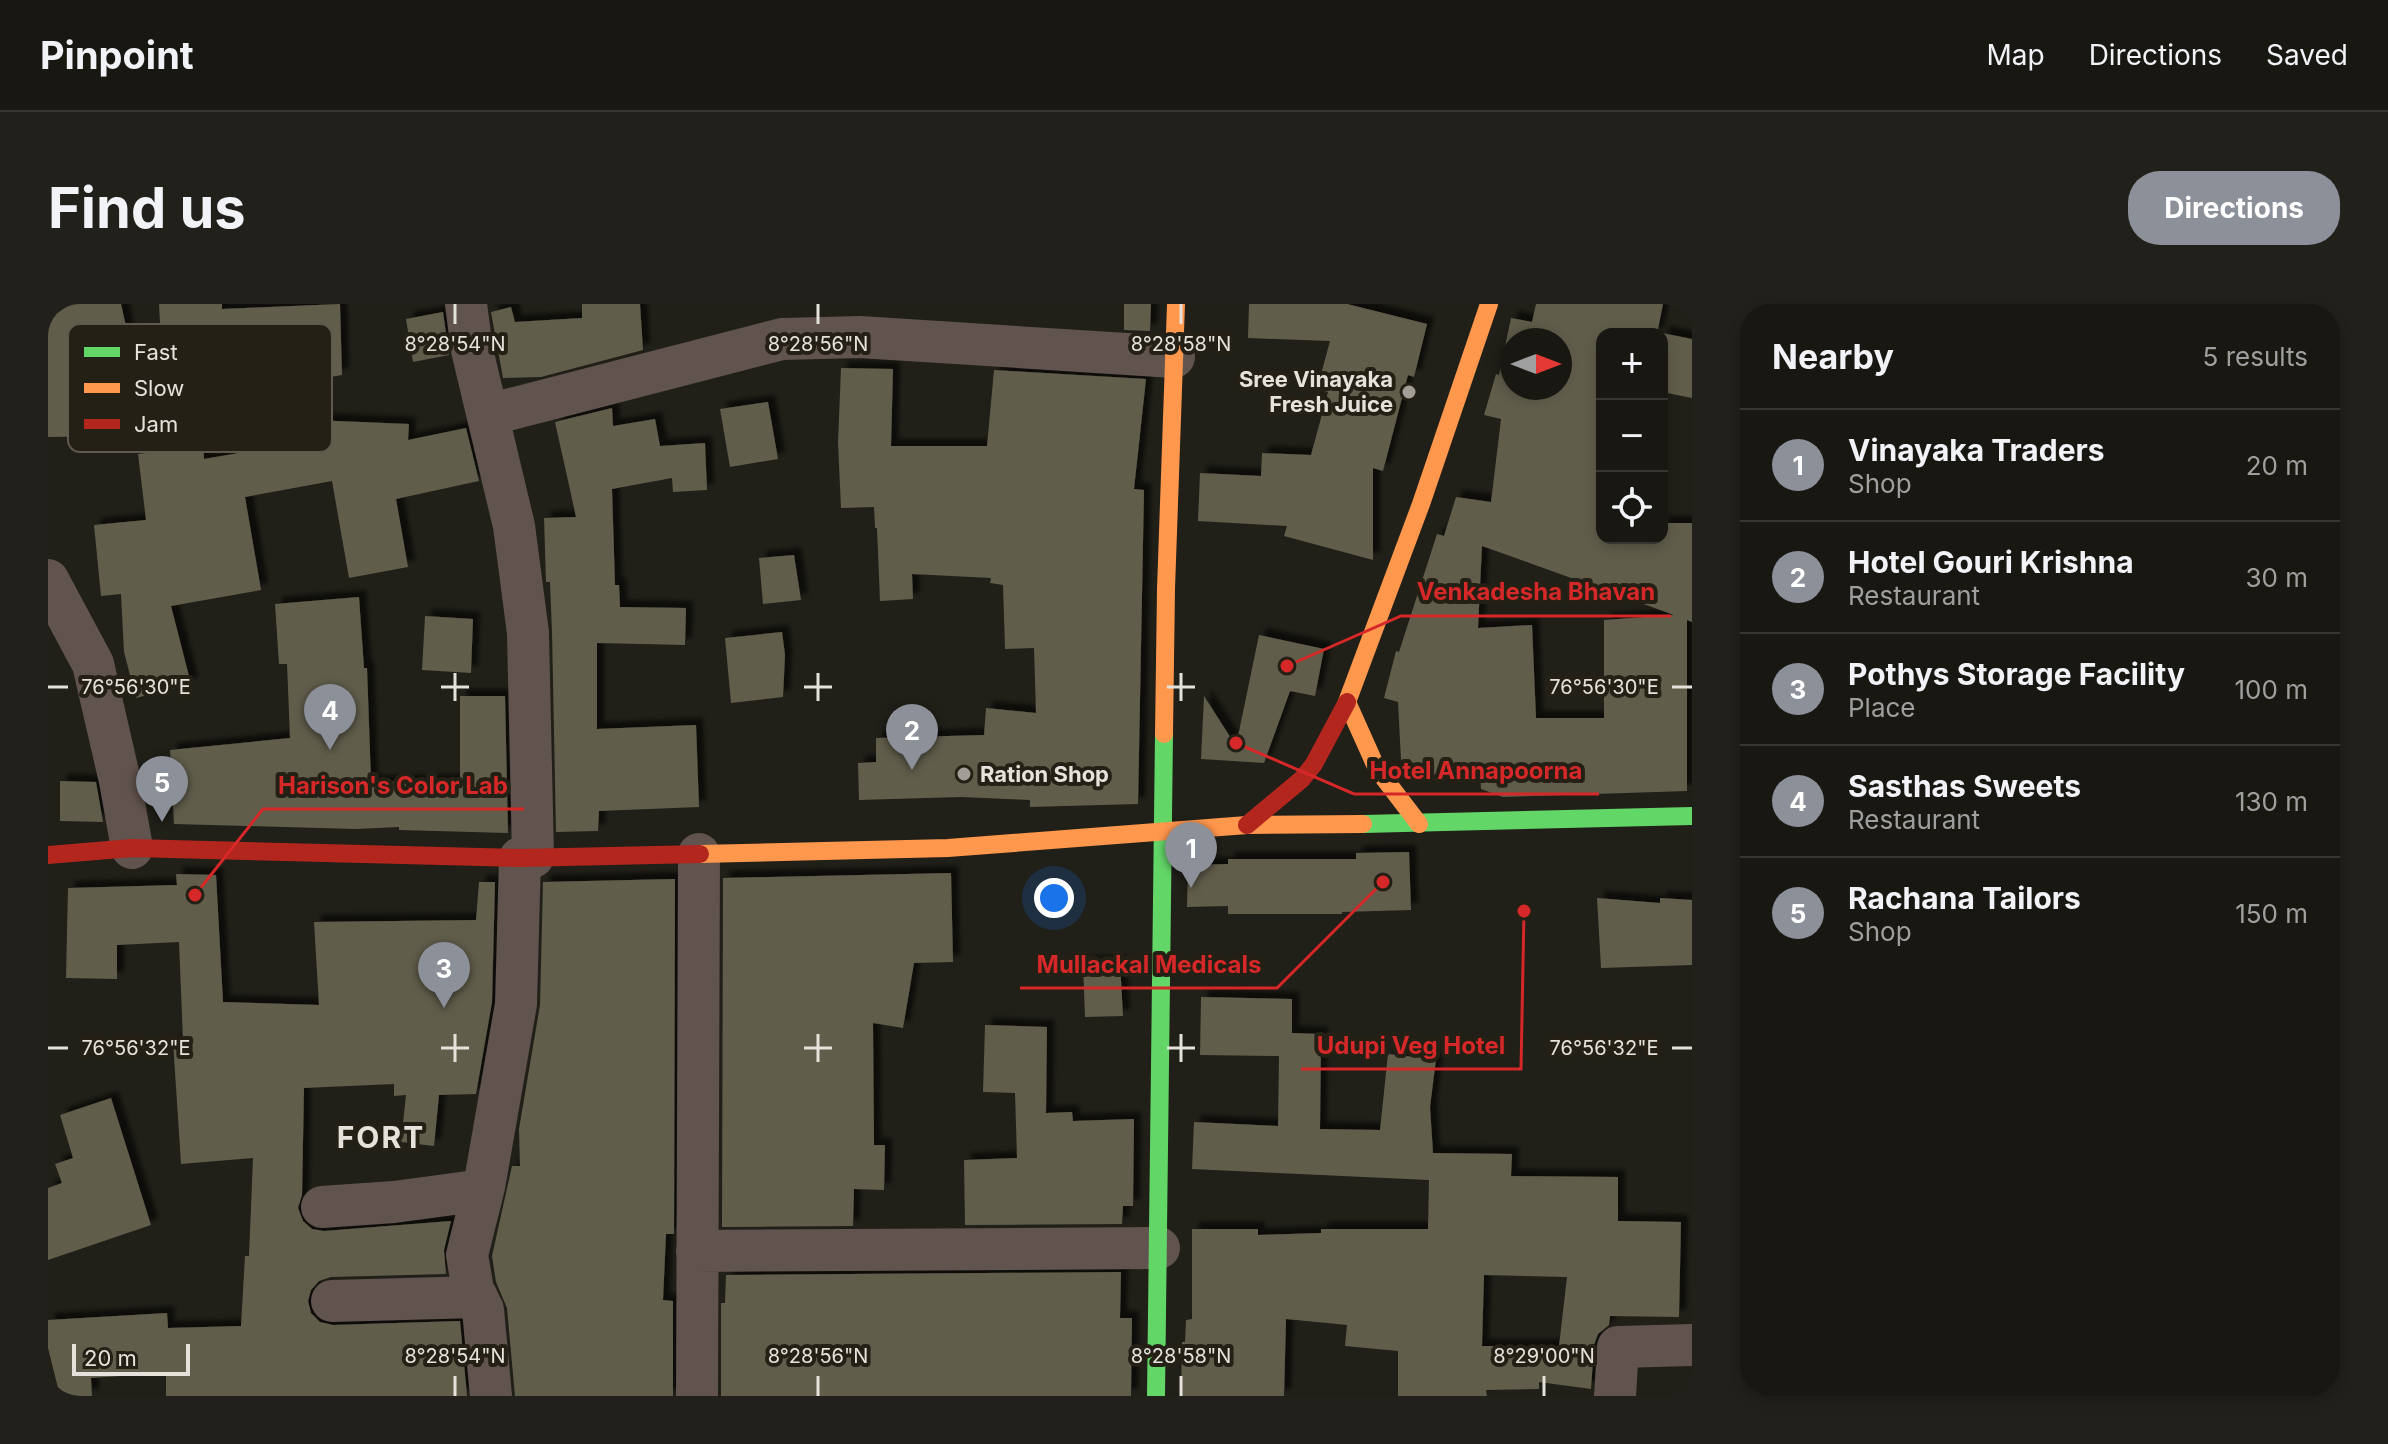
<!DOCTYPE html>
<html lang="en">
<head>
<meta charset="utf-8">
<style>
  body { margin:0; font-family:Inter,sans-serif; background:#21201b; color:#f1f3f6 }
  .controls { position:absolute; right:24px; top:24px; display:grid; overflow:hidden; border-radius:16px; box-shadow:0 4px 12px #0003 }
  .controls button { width:72px; height:72px; display:grid; place-items:center; padding:0; border:0; border-bottom:2px solid #363632; background:#181712; color:#f1f3f6; font:40px sans-serif }
  .compass { position:absolute; left:1452px; top:24px; width:72px; height:72px; border-radius:50%; background:#181712; box-shadow:0 4px 12px #0003; rotate:90deg }
  .scale { position:absolute; left:24px; bottom:20px; width:118px; box-sizing:border-box; padding-left:8px; border:4px solid #e5e2db; border-top:0; font-size:22px; line-height:28px; white-space:nowrap; color:#e5e2db; -webkit-text-stroke:6px #242015; paint-order:stroke }
  .you { position:absolute; left:1006px; top:594px; width:28px; height:28px; margin:-20px; border:6px solid #fff; border-radius:50%; background:#1a73e8; box-shadow:0 0 0 12px #1a73e833 }
  .badge { display:grid; place-items:center; width:52px; height:52px; border-radius:50%; background:#8c9099; color:#fff; font-size:26px; font-weight:700 }
  .pin { position:absolute; translate:-50% -66px; filter:drop-shadow(0 2px 4px #0008) }
  .pin::after { content:''; position:absolute; top:42px; width:28px; height:24px; background:inherit; clip-path:polygon(0 0,100% 0,50% 100%) }
  .list { margin:0; padding:0; list-style:none }
  h2 { display:flex; justify-content:space-between; align-items:center; height:104px; margin:0; padding:0 32px; font-size:34px }
  h2 small { font-size:26px; font-weight:400; color:#9f9f9f }
  .list li { display:grid; grid-template-columns:52px 1fr auto; gap:24px; align-items:center; box-sizing:border-box; height:112px; padding:0 32px; border-top:2px solid #363632 }
  .list b { display:block; font-size:30px; white-space:nowrap }
  .list p { margin:0; font-size:26px; white-space:nowrap; color:#9f9f9f }
  .list em { font-size:26px; font-style:normal; color:#9f9f9f }
  .icon { flex:none; width:44px; height:44px; fill:none; stroke:currentColor; stroke-width:2; stroke-linecap:round; stroke-linejoin:round }
  .map { position:relative; flex:none; width:1644px; height:1092px; overflow:hidden; border-radius:32px }
  header { display:flex; align-items:center; gap:48px; box-sizing:border-box; height:112px; padding:0 40px; background:#181712; border-bottom:2px solid #363632 }
  header strong { font-size:38px }
  nav { display:flex; gap:44px; margin-inline-start:auto; font-size:28px }
  .intro { display:flex; align-items:center; justify-content:space-between; box-sizing:border-box; height:192px; padding:0 48px }
  h1 { margin:0; font-size:56px }
  .button { padding:20px 36px; border-radius:32px; background:#8c9099; color:#fff; font-size:28px; font-weight:700 }
  main { display:flex; gap:48px; padding:0 48px }
  aside { flex:1; background:#181712; border-radius:32px; box-shadow:0 4px 12px #0003 }
  .map>svg:first-child { display:block }
  .building { fill:#615d4c; fill-rule:evenodd; filter:url(#shadow) }
  .lines { fill:none; stroke-linecap:round; stroke-linejoin:round }
  .street { stroke:#61534e; stroke-width:42 }
  .fast { stroke:#63d668; stroke-width:18 }
  .slow { stroke:#ff974d; stroke-width:18 }
  .jam { stroke:#b3261e; stroke-width:18 }
  .ticks { fill:none; stroke:#e5e2db; stroke-width:3 }
  .poi-dot { fill:#a09e97; stroke:#242015; stroke-width:3 }
  .labels { text-anchor:middle; dominant-baseline:central; stroke-width:8; stroke-linejoin:round; paint-order:stroke }
  .poi-label { font-size:22px; font-weight:bold; fill:#e5e2db; stroke:#242015; text-anchor:end }
  .district-label { font-size:30px; font-weight:bold; letter-spacing:2px; fill:#e5e2db; stroke:#242015 }
  .key { fill:#242015; stroke:#5e5a50; stroke-width:2 }
  .key-label { font-size:22px; fill:#e5e2db }
  .ticks-label { font-size:20px; text-anchor:middle; fill:#e5e2db; stroke:#242015; stroke-width:8; stroke-linejoin:round; paint-order:stroke }
  .leader { fill:none; stroke:#d62828; stroke-width:3 }
  .callout-dot { fill:#d62828; stroke:#242015; stroke-width:3 }
  .callout-label { font-size:24px; text-anchor:middle; font-weight:bold; fill:#d62828; stroke:#242015; stroke-width:8; stroke-linejoin:round; paint-order:stroke }
</style>
</head>
<body>
<header>
<strong>Pinpoint</strong>
<nav><a>Map</a><a>Directions</a><a>Saved</a></nav>
</header>
<div class="intro"><h1>Find us</h1><a class="button">Directions</a></div>
<main>
<div class="map">
<svg width="1644" height="1092" viewBox="0 0 1644 1092">
  <defs>
    <filter id="shadow"><feDropShadow dx="7" dy="-7" stdDeviation="2" flood-color="#0009"/></filter>
  </defs>
  <rect width="100%" height="100%" fill="#201f18"/>
  <path class="building" d="M0 0H73L79 27 53 33V88L114 85 116 137 74 139V132L0 133Z
    M111 0H174V5L292 0 294 71 214 85 210 50 114 56Z
    M534 0H592L595 46 493 73 455 74 443 8 463 3 467 18 534 14Z
    M1076 0H1103L1102 27 1076 26Z
    M1201 0H1299L1379 20 1366 73 1360 71 1335 167 1325 164V256L1236 232 1239 222 1150 217 1152 169 1213 172 1214 149 1263 151 1280 88 1269 85 1282 37 1200 34Z
    M1488 0H1615L1609 30H1554V234H1614V219H1644V318L1639 316V487L1455 493 1433 485 1432 468 1366 472 1353 456 1350 398 1336 394 1348 347 1351 348 1389 230 1396 232 1408 193 1443 198 1453 115 1436 111 1448 70 1451 71 1463 14 1484 18ZM1464 36H1512V84H1464ZM1434 242 1626 311 1556 316V414H1488L1484 321 1430 324Z
    M395 8 401 51 365 58 358 15Z
    M1614 29 1644 35V94L1614 88Z
    M793 64 845 65 843 142H939L946 66 1098 75 1086 185 1096 186 1090 500 982 503V496L913 493 811 496 810 459 828 458V434L936 431 938 404 988 409 986 344 957 345 955 281 942 279 943 274 864 270 865 295 832 297 829 224H827L826 203 793 204 790 139Z
    M720 98 730 155 682 163 672 105Z
    M564 104 565 122 607 115 612 142 657 139 659 186 625 188 624 174 564 185 567 281H571L572 303 638 304 637 341 549 339V425L648 421 651 503 551 507 550 527 508 528 504 328 502 278H498L496 214 528 213 507 118Z
    M216 114 361 120 360 136 418 124 431 177 348 195 360 263 301 274 284 177 197 193 213 286 123 302 143 380 88 394 76 348 73 290 53 292 46 221 98 216 90 150 155 142 156 155 219 144Z
    M746 251 753 296 715 300 711 254Z
    M311 293 316 364H319L323 478 412 477V392H457L460 529 351 526V523L308 525 126 520 122 446 242 434 239 360H231L227 300Z
    M377 312 425 315 423 369 374 366Z
    M734 328 737 351 735 393 683 399 677 334Z
    M1211 331 1276 345 1267 392 1242 387 1216 459 1153 455 1156 392 1188 442Z
    M12 477 48 478 55 518 12 517Z
    M1361 548 1363 606 1294 608V610H1180V602L1139 603 1140 561 1180 560V555H1308V549Z
    M903 569 905 658 866 659 855 724 825 719 826 841H837L836 886 806 885 805 922 674 923 675 574Z
    M128 570 168 571 175 698 271 701 266 618 428 616 431 578H447L444 698 428 790 391 791 386 842 353 838 358 791 346 792V780L256 784 254 891 250 904 255 917 264 925 276 927 403 917 396 946 398 970 283 973 271 977 263 986 260 997 263 1009 272 1018 285 1021 412 1017 419 1092H118V1069L43 1074 44 1092H12L0 1044V1016L119 1009 120 1024 193 1022 197 952H201L205 854 133 860 125 737 135 736 131 638 69 641V675L18 674 20 584 129 581Z
    M627 575 626 930H618L615 996 625 997V1092H467L459 1004 448 978 444 952 464 862H472L471 825 492 701 495 578Z
    M1549 594 1612 599V594L1644 596V661L1553 664Z
    M1072 658 1075 712 1037 713 1035 659Z
    M1153 693 1244 695V729L1273 730 1272 825 1332 826 1340 750 1388 755 1382 803 1385 849 1464 850 1463 872 1570 873V917L1633 918 1631 1013 1562 1012 1561 1021 1550 1030 1546 1041 1543 1085 1491 1078V1085L1438 1086 1439 1092H1350V1047L1297 1042 1299 1021 1238 1015 1236 1092H1133L1134 1038H1137L1138 1016 1144 1015V925H1210V931L1273 929V925H1380L1381 876 1144 865 1146 818 1230 822 1231 752 1152 751ZM1436 971 1519 973 1511 1042H1434Z
    M937 721 999 723 998 809 1024 808 1025 817 1086 815 1085 902H1075L1074 920 917 921 916 856 969 854 967 789 935 788Z
    M63 794 103 921 0 956V884L14 879 7 860 25 854 12 811Z
    M1073 968 1072 1014H1084L1083 1092H673V999H677L678 971Z"/>
  <g class="lines">
    <path class="street" d="M418 0 424 46 466 222 480 329 485 553
      M440 111 734 35 812 33 1126 53
      M0 276 45 360 72 477 84 544
      M274 903 346 898 435 886
      M649 947 1111 944
      M284 997 429 993
      M443 1092 435 1006 425 986 419 951 436 883 468 700 472 554
      M649 1092 651 550
      M1567 1092 1570 1043 1644 1041"/>
    <path class="fast" d="M1315 520 1644 512
      M1108 1092 1116 430"/>
    <path class="slow" d="M1116 430 1118 285 1128 0
      M1371 520 1329 465 1299 398 1373 200 1441 0
      M652 550 900 544 1199 521 1315 520"/>
    <path class="jam" d="M1199 521 1254 475 1266 460 1299 398
      M0 551 84 544 472 554 652 550"/>
  </g>
  <path class="ticks" d="M407 0V20M770 0V20M1133 0V20M407 369V397M770 369V397M1133 369V397M0 383H20M393 383H421M756 383H784M1119 383H1147M1624 383H1644M407 730V758M770 730V758M1133 730V758M0 744H20M393 744H421M756 744H784M1119 744H1147M1624 744H1644M407 1072V1092M770 1072V1092M1133 1072V1092M1496 1072V1092"/>
  <g class="poi-dot">
    <circle cx="1361" cy="88" r="8"/>
    <circle cx="916" cy="470" r="8"/>
  </g>
  <g class="labels">
    <g class="poi-label">
      <text x="1345" y="75">Sree Vinayaka<tspan x="1345" dy="25">Fresh Juice</tspan></text>
      <text x="932" y="470" text-anchor="start">Ration Shop</text>
    </g>
    <g class="district-label">
      <text x="333" y="833">FORT</text>
    </g>
  </g>
  <rect x="20" y="20" width="264" height="128" rx="12" class="key"/>
  <rect x="36" y="43" width="36" height="10" fill="#63d668"/>
  <rect x="36" y="79" width="36" height="10" fill="#ff974d"/>
  <rect x="36" y="115" width="36" height="10" fill="#b3261e"/>
  <g class="key-label">
    <text x="86" y="56">Fast</text>
    <text x="86" y="92">Slow</text>
    <text x="86" y="128">Jam</text>
  </g>
  <g class="ticks-label">
    <text x="407" y="47">8°28'54"N</text>
    <text x="770" y="47">8°28'56"N</text>
    <text x="1133" y="47">8°28'58"N</text>
    <text x="1556" y="390">76°56'30"E</text>
    <text x="88" y="390">76°56'30"E</text>
    <text x="1556" y="751">76°56'32"E</text>
    <text x="88" y="751">76°56'32"E</text>
    <text x="407" y="1059">8°28'54"N</text>
    <text x="770" y="1059">8°28'56"N</text>
    <text x="1133" y="1059">8°28'58"N</text>
    <text x="1496" y="1059">8°29'00"N</text>
  </g>
  <path class="leader" d="M1239 362L1353 312H1623M1188 439L1306 490H1551M147 591L215 505H476M1335 578L1229 684H972M1476 607L1473 765H1253"/>
  <g class="callout-dot">
    <circle cx="1239" cy="362" r="8"/>
    <circle cx="1188" cy="439" r="8"/>
    <circle cx="147" cy="591" r="8"/>
    <circle cx="1335" cy="578" r="8"/>
    <circle cx="1476" cy="607" r="8"/>
  </g>
  <g class="callout-label">
    <text x="1488" y="296">Venkadesha Bhavan</text>
    <text x="1428" y="475">Hotel Annapoorna</text>
    <text x="345" y="490">Harison's Color Lab</text>
    <text x="1101" y="669">Mullackal Medicals</text>
    <text x="1363" y="750">Udupi Veg Hotel</text>
  </g>
</svg>
<div class="controls">
<button>+</button>
<button>−</button>
<button><svg class="icon" aria-label="locate" viewBox="0 0 24 24"><circle cx="12" cy="12" r="6"/><path d="M12 2v4M12 18v4M2 12h4M18 12h4"/></svg></button>
</div>
<svg class="compass" viewBox="-18 -18 36 36"><path d="M0-13l5 13h-10z" fill="#e53935"/><path d="M0 13l5-13h-10z" fill="#9f9f9f"/></svg>
<div class="scale">20 m</div>
<div class="you"></div>
<div class="pin badge" style="left:1143px;top:584px">1</div>
<div class="pin badge" style="left:864px;top:466px">2</div>
<div class="pin badge" style="left:396px;top:704px">3</div>
<div class="pin badge" style="left:282px;top:446px">4</div>
<div class="pin badge" style="left:114px;top:518px">5</div>
</div>
<aside>
<h2>Nearby<small>5 results</small></h2>
<ul class="list">
<li><span class="badge">1</span><div><b>Vinayaka Traders</b><p>Shop</p></div><em>20 m</em></li>
<li><span class="badge">2</span><div><b>Hotel Gouri Krishna</b><p>Restaurant</p></div><em>30 m</em></li>
<li><span class="badge">3</span><div><b>Pothys Storage Facility</b><p>Place</p></div><em>100 m</em></li>
<li><span class="badge">4</span><div><b>Sasthas Sweets</b><p>Restaurant</p></div><em>130 m</em></li>
<li><span class="badge">5</span><div><b>Rachana Tailors</b><p>Shop</p></div><em>150 m</em></li>
</ul>
</aside>
</main>
</body>
</html>
